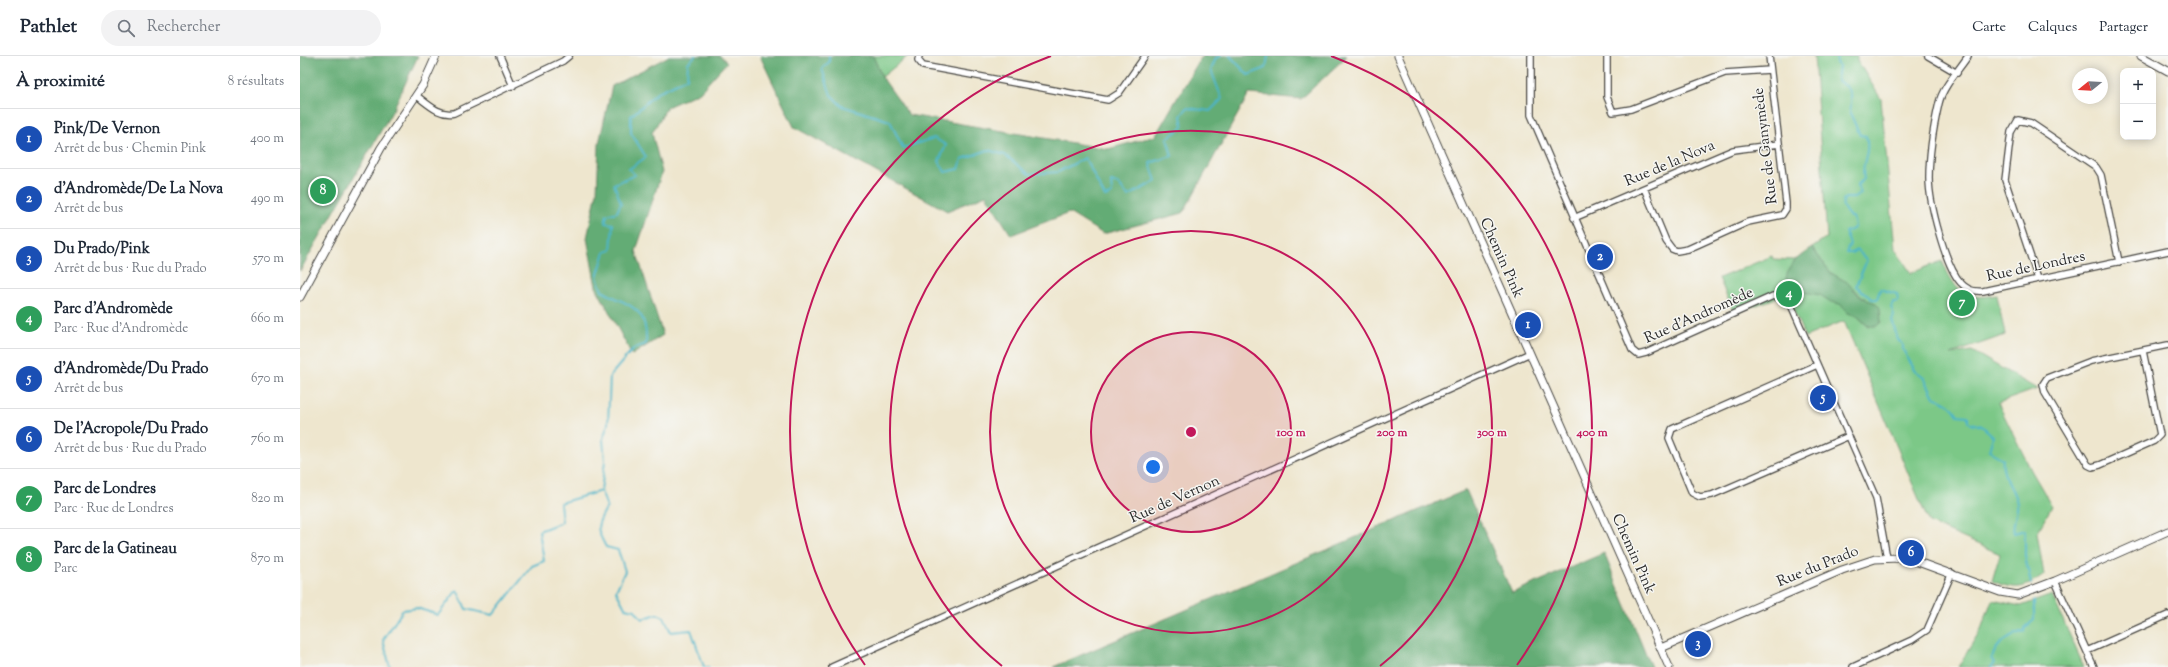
<!DOCTYPE html>
<html lang="fr">
<head>
<meta charset="utf-8">
<style>
  body { margin:0; font-family:"Sorts Mill Goudy",serif; background:#f2f2f3; color:#1f2937 }
  .controls { position:absolute; right:12px; top:12px; display:grid; overflow:hidden; border-radius:8px; box-shadow:0 2px 10px #0003 }
  .controls button { width:36px; height:36px; display:grid; place-items:center; padding:0; border:0; border-bottom:1px solid #e0e1e3; background:#fff; color:#1f2937; font:20px sans-serif }
  .compass { position:absolute; left:1772px; top:12px; width:36px; height:36px; border-radius:50%; background:#fff; box-shadow:0 2px 10px #0003; rotate:252deg }
  .you { position:absolute; left:853px; top:411px; width:14px; height:14px; margin:-10px; border:3px solid #fff; border-radius:50%; background:#1a73e8; box-shadow:0 0 0 6px #1a73e833 }
  .badge { display:grid; place-items:center; width:26px; height:26px; border-radius:50%; background:#d1495b; color:#fff; font-size:13px; font-weight:700 }
  .pin { position:absolute; translate:-50% -50%; border:2px solid #fff; box-shadow:0 1px 4px #0006 }
  .list { margin:0; padding:0; list-style:none }
  h2 { display:flex; justify-content:space-between; align-items:center; height:52px; margin:0; padding:0 16px; font-size:17px }
  h2 small { font-size:13px; font-weight:400; color:#747a83 }
  .list li { display:grid; grid-template-columns:26px 1fr auto; gap:12px; align-items:center; box-sizing:border-box; height:60px; padding:0 16px; border-top:1px solid #e0e1e3 }
  .list b { display:block; font-size:15px; white-space:nowrap }
  .list p { margin:0; font-size:13px; white-space:nowrap; color:#747a83 }
  .list em { font-size:13px; font-style:normal; color:#747a83 }
  .icon { flex:none; width:22px; height:22px; fill:none; stroke:currentColor; stroke-width:2; stroke-linecap:round; stroke-linejoin:round }
  .map { position:relative; flex:none; width:1868px; height:611px; overflow:hidden }
  header { display:flex; align-items:center; gap:24px; box-sizing:border-box; height:56px; padding:0 20px; background:#fff; border-bottom:1px solid #e0e1e3 }
  header strong { font-size:19px }
  nav { display:flex; gap:22px; margin-inline-start:auto; font-size:14px }
  .search { width:280px; height:36px; background:#f2f2f3; display:flex; align-items:center; gap:10px; box-sizing:border-box; padding:0 14px; border-radius:22px; color:#747a83; font-size:15px }
  main { display:flex }
  aside { flex:1; background:#fff }
  .map>svg:first-child { display:block }
  .green { fill:#7bc887; stroke:#537a59 }
  .forest { fill:#64ac74; stroke:#486c50 }
  .lines { fill:none; stroke-linecap:round; stroke-linejoin:round }
  .stream { stroke:#4cb5c9; stroke-width:2 }
  .minor-casing { stroke:#484743; stroke-width:8 }
  .tertiary-casing { stroke:#484743; stroke-width:9 }
  .secondary-casing { stroke:#484743; stroke-width:9 }
  .minor { stroke:#fff; stroke-width:5.5 }
  .tertiary { stroke:#fff; stroke-width:7 }
  .secondary { stroke:#fff; stroke-width:7 }
  .ring { fill:none; stroke:#c2185b; stroke-width:2 }
  .labels { text-anchor:middle; dominant-baseline:central; stroke-width:3; stroke-linejoin:round; paint-order:stroke }
  .street-label { font-size:15px; fill:#2b2b2b; stroke:#f6f6f2 }
  .centre { fill:#c2185b; stroke:#f6f6f2; stroke-width:2 }
  .ring-label { font-size:12px; text-anchor:middle; font-weight:bold; fill:#c2185b; stroke:#f6f6f2; stroke-width:3; stroke-linejoin:round; paint-order:stroke }
</style>
</head>
<body>
<header>
<strong>Pathlet</strong>
<div class="search"><svg class="icon" aria-label="search" viewBox="0 0 24 24"><circle cx="10" cy="10" r="6"/><path d="M15 15l6 6"/></svg>Rechercher</div>
<nav><a>Carte</a><a>Calques</a><a>Partager</a></nav>
</header>
<main>
<aside>
<h2>À proximité<small>8 résultats</small></h2>
<ul class="list">
<li><span class="badge" style="background:#1a4fb4">1</span><div><b>Pink/De Vernon</b><p>Arrêt de bus · Chemin Pink</p></div><em>400 m</em></li>
<li><span class="badge" style="background:#1a4fb4">2</span><div><b>d'Andromède/De La Nova</b><p>Arrêt de bus</p></div><em>490 m</em></li>
<li><span class="badge" style="background:#1a4fb4">3</span><div><b>Du Prado/Pink</b><p>Arrêt de bus · Rue du Prado</p></div><em>570 m</em></li>
<li><span class="badge" style="background:#2e9e5b">4</span><div><b>Parc d'Andromède</b><p>Parc · Rue d'Andromède</p></div><em>660 m</em></li>
<li><span class="badge" style="background:#1a4fb4">5</span><div><b>d'Andromède/Du Prado</b><p>Arrêt de bus</p></div><em>670 m</em></li>
<li><span class="badge" style="background:#1a4fb4">6</span><div><b>De l'Acropole/Du Prado</b><p>Arrêt de bus · Rue du Prado</p></div><em>760 m</em></li>
<li><span class="badge" style="background:#2e9e5b">7</span><div><b>Parc de Londres</b><p>Parc · Rue de Londres</p></div><em>820 m</em></li>
<li><span class="badge" style="background:#2e9e5b">8</span><div><b>Parc de la Gatineau</b><p>Parc</p></div><em>870 m</em></li>
</ul>
</aside>
<div class="map">
<svg width="1868" height="611" viewBox="0 0 1868 611">
  <rect width="100%" height="100%" fill="#f6f6f2"/>
  <filter id="ink" filterUnits="userSpaceOnUse"><feTurbulence type="fractalNoise" baseFrequency=".025" numOctaves="2"/><feDisplacementMap in="SourceGraphic" scale="8" xChannelSelector="R" yChannelSelector="G"/><feConvolveMatrix kernelMatrix="1 2 1 2 8 2 1 2 1" color-interpolation-filters="sRGB"/></filter>
  <filter id="wash" filterUnits="userSpaceOnUse"><feTurbulence type="fractalNoise" baseFrequency=".012" numOctaves="4" result="noise"/><feDisplacementMap in="SourceGraphic" scale="16" xChannelSelector="R" yChannelSelector="G"/><feGaussianBlur stdDeviation="0.9" result="paint"/><feColorMatrix in="noise" values="0 0 0 0 0 0 0 0 0 0 0 0 0 0 0 0 0 1.4 0 .05"/><feComposite in="paint" operator="in"/></filter>
  <g filter="url(#wash)">
    <rect width="100%" height="100%" fill="#eee6ce"/>
    <path class="green" d="M573 0H608L582 21Z
      M1514 0H1557V4L1581 43 1595 193 1611 217 1642 205C1656 235 1662 245 1697 239L1705 279 1651 298 1672 295 1737 333 1698 347 1731 414 1752 450 1737 477 1744 519C1724 534 1715 534 1692 525L1700 498 1629 467 1544 265 1505 281 1491 249 1482 240 1434 257 1419 222 1472 200 1473 203 1494 204 1511 197 1557 260 1568 270 1576 247 1567 245 1553 232 1531 217 1512 192 1527 182Z
      M1752 539 1784 611H1658L1681 573 1692 544 1721 550Z"/>
    <path class="forest" d="M0 0H118L93 54 0 215Z
      M369 0H420L427 6 400 36 367 51 352 77 362 116 336 195 363 279 332 299 296 231 287 182 297 136 299 87 312 30Z
      M460 0H573L582 21 609 59 808 93 855 80 900 3 904 0H1047L1001 43 949 38 883 157 803 178 769 157 711 179 686 139 647 155 494 71Z
      M1512 192 1531 217 1547 226 1558 238 1567 244 1576 247 1580 252 1581 266 1577 270H1568L1557 260 1548 257 1540 248 1531 246 1520 239 1492 234 1486 228C1485 210 1498 201 1512 192Z
      M1166 434 1212 537 1304 497 1351 611H753Z"/>
    <g class="lines">
      <path class="stream" d="M395 0 388 7 387 22 358 36 331 60V77L346 101 329 113 335 119 314 128 321 147 317 156 307 159 305 167 313 168 311 194 305 196 297 221 302 235C331 251 348 251 346 288L333 293 310 320 308 368 303 383 305 405 301 435 307 451C296 469 295 472 306 491L318 494 325 515 316 535 325 552 335 554 342 563 357 558 364 561 371 576 391 574 404 611H409
        M529 0V6L522 13 531 39 542 50 590 65 603 92 634 82 646 89 639 105 645 116 659 113 662 103 688 94 705 99 729 118 758 116 785 102 805 141 812 138 811 126 818 128 828 140 856 125 850 107 872 100 867 82 883 71 881 60 887 52 910 55 922 43 911 14 916 2 921 0
        M930 0 948 19 966 12 968 0
        M1537 0 1536 7 1539 10 1537 26C1554 30 1552 43 1550 57L1560 79 1566 80C1571 99 1560 106 1564 123L1557 129 1561 138 1554 142H1545C1539 148 1545 155 1550 161H1553L1555 170 1553 173 1545 176 1550 188 1546 197H1551L1557 194 1567 204 1556 230 1572 243H1577L1580 233 1597 238 1598 246H1593L1591 251 1594 259 1592 264 1598 284 1603 288V294L1613 311V313L1624 321 1634 341C1644 344 1653 350 1658 359L1668 360V366L1682 370 1693 380 1689 395 1703 403C1700 419 1714 432 1717 447 1719 457 1711 466 1714 477L1725 474V500L1731 528
        M90 611 83 584 103 554 117 552 138 559 157 534 166 553 193 559 232 510 244 505 239 475 262 466 260 447 301 435
        M1691 611 1695 607 1692 602C1696 588 1710 578 1725 575V572L1734 564V545"/>
    </g>
  </g>
  <g filter="url(#ink)">
    <g class="lines">
      <defs>
        <path id="minor" d="M200 0 213 30
          M619 0 618 4 623 10 808 44 819 37 845 0
          M1231 0V59L1332 294 1338 299 1346 297 1473 240 1485 241 1491 249 1576 442 1587 502
          M1307 0V41L1313 56 1331 53 1425 17 1470 14
          M1628 0 1657 17
          M1668 0C1659 14 1643 30 1639 47 1634 69 1629 100 1629 122 1629 146 1645 210 1661 227 1667 234 1674 236 1683 235L1868 195
          M117 40C128 48 139 60 154 57L263 5 269 0
          M1344 132 1366 185 1372 193 1377 195 1388 193 1448 166 1482 159 1486 153V147L1469 0
          M1274 162 1433 94 1479 88
          M1738 223 1705 124 1711 76 1718 64 1731 67 1796 111 1801 119 1819 206
          M1843 295 1860 379 1854 385 1800 409 1792 411 1788 409 1745 337 1743 328 1747 322 1791 305 1868 289
          M1517 309 1372 373 1369 382 1392 437 1400 441 1412 439 1549 380
          M1755 525 1794 611
          M1787 595 1868 559
          M532 611 1228 298
          M1553 611 1612 584 1627 574 1652 517"/>
        <path id="tertiary" d="M1841 0 1868 15
          M0 241 81 92 123 29 136 0
          M1361 592 1542 514 1575 503 1598 502 1618 506 1700 536 1718 539 1755 525 1868 475"/>
        <path id="secondary" d="M1098 0 1369 611"/>
      </defs>
      <use href="#minor" class="minor-casing"/>
      <use href="#tertiary" class="tertiary-casing"/>
      <use href="#secondary" class="secondary-casing"/>
      <use href="#minor" class="minor"/>
      <use href="#tertiary" class="tertiary"/>
      <use href="#secondary" class="secondary"/>
    </g>
  </g>
  <circle cx="891" cy="376" r="100" fill="#c2185b" fill-opacity=".12"/>
  <g class="ring">
    <circle cx="891" cy="376" r="100"/>
    <circle cx="891" cy="376" r="201"/>
    <path d="M702 610A301 301 0 1 1 1080 610"/>
    <path d="M565 609A401 401 0 0 1 751 0M1031 0A401 401 0 0 1 1217 609"/>
  </g>
  <g class="labels">
    <g class="street-label">
      <text transform="translate(1466 90) rotate(-97)">Rue de Ganymède</text>
      <text transform="translate(1370 108) rotate(-23)">Rue de la Nova</text>
      <text transform="translate(1201 202) rotate(66)">Chemin Pink</text>
      <text transform="translate(1736 211) rotate(-12)">Rue de Londres</text>
      <text transform="translate(1399 260) rotate(-24)">Rue d'Andromède</text>
      <text transform="translate(875 444) rotate(-24)">Rue de Vernon</text>
      <text transform="translate(1333 498) rotate(66)">Chemin Pink</text>
      <text transform="translate(1518 511) rotate(-22)">Rue du Prado</text>
    </g>
  </g>
  <circle cx="891" cy="376" r="6" class="centre"/>
  <g class="ring-label">
    <text x="991" y="380">100 m</text>
    <text x="1092" y="380">200 m</text>
    <text x="1192" y="380">300 m</text>
    <text x="1292" y="380">400 m</text>
  </g>
</svg>
<div class="controls">
<button>+</button>
<button>−</button>
</div>
<svg class="compass" viewBox="-18 -18 36 36"><path d="M0-13l5 13h-10z" fill="#e53935"/><path d="M0 13l5-13h-10z" fill="#747a83"/></svg>
<div class="you"></div>
<div class="pin badge" style="left:1228px;top:269px;background:#1a4fb4">1</div>
<div class="pin badge" style="left:1300px;top:201px;background:#1a4fb4">2</div>
<div class="pin badge" style="left:1398px;top:588px;background:#1a4fb4">3</div>
<div class="pin badge" style="left:1489px;top:238px;background:#2e9e5b">4</div>
<div class="pin badge" style="left:1523px;top:342px;background:#1a4fb4">5</div>
<div class="pin badge" style="left:1611px;top:497px;background:#1a4fb4">6</div>
<div class="pin badge" style="left:1662px;top:247px;background:#2e9e5b">7</div>
<div class="pin badge" style="left:23px;top:135px;background:#2e9e5b">8</div>
</div>
</main>
</body>
</html>
